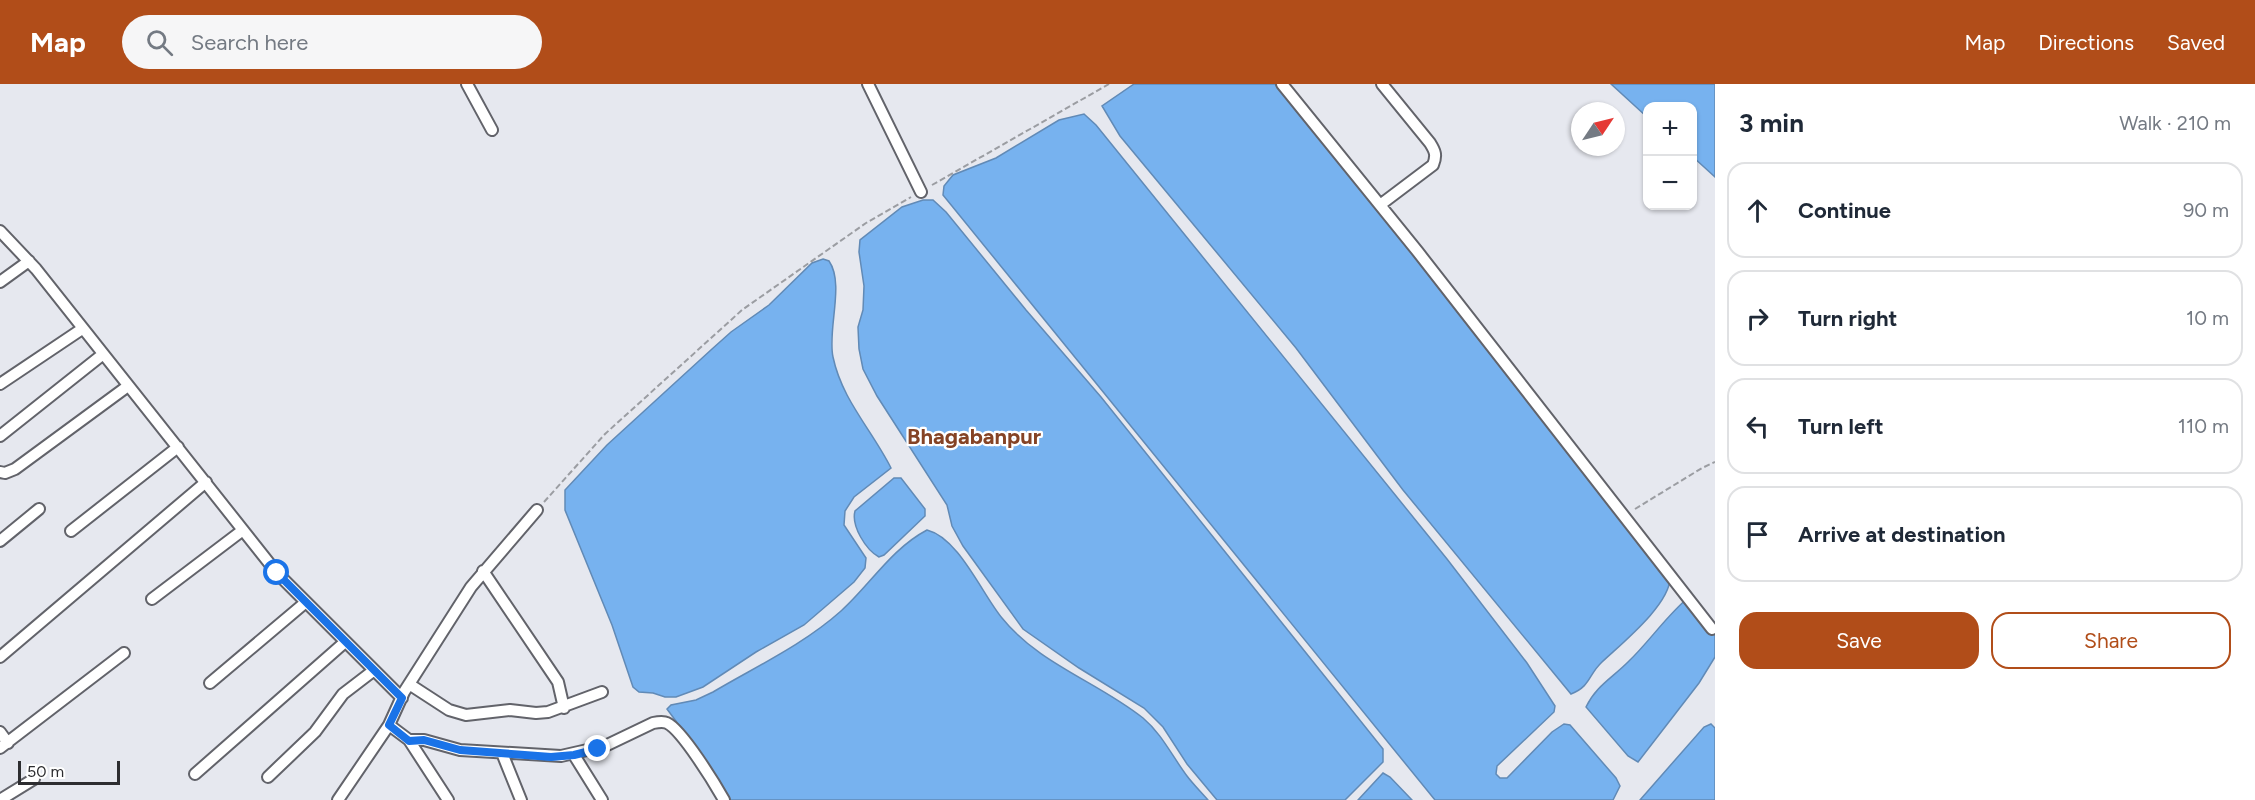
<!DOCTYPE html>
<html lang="en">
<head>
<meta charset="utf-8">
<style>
  body { margin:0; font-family:Figtree,sans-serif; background:#f6f6f7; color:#1f2937 }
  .controls { position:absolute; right:18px; top:18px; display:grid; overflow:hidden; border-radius:12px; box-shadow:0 2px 4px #0004 }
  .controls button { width:54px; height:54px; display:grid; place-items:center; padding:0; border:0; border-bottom:2px solid #e0e1e3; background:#fff; color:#1f2937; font:30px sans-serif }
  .compass { position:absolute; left:1571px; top:18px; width:54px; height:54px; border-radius:50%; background:#fff; box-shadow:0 2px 4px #0004; rotate:55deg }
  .scale { position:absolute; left:18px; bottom:15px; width:102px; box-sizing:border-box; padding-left:6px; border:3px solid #2d2d30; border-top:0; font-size:16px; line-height:21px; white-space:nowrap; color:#2d2d30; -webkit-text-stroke:4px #fff; paint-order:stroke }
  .stop { position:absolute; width:18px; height:18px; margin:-14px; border:4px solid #1a73e8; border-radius:50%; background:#fff }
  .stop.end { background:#1a73e8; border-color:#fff; box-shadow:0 2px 6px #0008 }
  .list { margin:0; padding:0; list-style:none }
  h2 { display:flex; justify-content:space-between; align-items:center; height:78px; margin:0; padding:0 24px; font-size:26px }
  h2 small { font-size:20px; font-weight:400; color:#747a83 }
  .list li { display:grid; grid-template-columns:39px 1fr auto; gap:18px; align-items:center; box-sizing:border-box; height:96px; margin:0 12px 12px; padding:0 12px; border:2px solid #e0e1e3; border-radius:18px }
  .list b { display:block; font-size:22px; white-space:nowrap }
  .list em { font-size:20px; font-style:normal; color:#747a83 }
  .actions { display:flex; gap:12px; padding:18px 24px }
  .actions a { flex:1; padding:14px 0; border:2px solid #b14d19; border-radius:18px; text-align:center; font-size:21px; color:#b14d19 }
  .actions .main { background:#b14d19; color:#fff }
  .icon { flex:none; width:33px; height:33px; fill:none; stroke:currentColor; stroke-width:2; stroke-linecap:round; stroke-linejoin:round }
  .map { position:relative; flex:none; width:1715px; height:716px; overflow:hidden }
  header { display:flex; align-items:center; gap:36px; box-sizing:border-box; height:84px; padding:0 30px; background:#b14d19; color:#fff }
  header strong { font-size:28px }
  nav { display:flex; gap:33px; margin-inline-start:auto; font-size:21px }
  .search { width:420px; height:54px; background:#f6f6f7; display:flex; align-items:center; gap:15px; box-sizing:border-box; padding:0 21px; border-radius:33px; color:#747a83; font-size:22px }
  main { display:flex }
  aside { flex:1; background:#fff }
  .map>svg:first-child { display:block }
  .water { fill:#77b2ef; stroke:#618ab6; stroke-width:1.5 }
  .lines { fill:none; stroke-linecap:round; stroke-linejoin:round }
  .minor-casing { stroke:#62636a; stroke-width:14 }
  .path { stroke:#9b9da2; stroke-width:2; stroke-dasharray:6 3; stroke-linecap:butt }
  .minor { stroke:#fff; stroke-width:10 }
  .route { stroke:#1a73e8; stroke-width:8 }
  .labels { text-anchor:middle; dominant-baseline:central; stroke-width:4.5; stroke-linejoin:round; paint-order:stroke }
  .district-label { font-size:22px; font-weight:bold; fill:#854325; stroke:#fff }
</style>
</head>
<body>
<header>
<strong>Map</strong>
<div class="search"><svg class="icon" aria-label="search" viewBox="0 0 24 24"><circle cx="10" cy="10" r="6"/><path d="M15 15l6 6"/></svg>Search here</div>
<nav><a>Map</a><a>Directions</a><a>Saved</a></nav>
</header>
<main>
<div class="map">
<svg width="1715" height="716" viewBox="0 0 1715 716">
  <rect width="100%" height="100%" fill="#e6e8ef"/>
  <path class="water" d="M1134 0H1275L1396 145 1670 493C1671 520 1621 560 1602 578 1588 591 1591 602 1571 610L1403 406 1296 264 1120 52 1102 22Z
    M1611 0H1715V93L1693 73 1692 22H1648L1647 33Z
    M1084 30 1096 41 1447 475 1527 579 1555 622 1554 628 1497 682 1496 690 1500 694H1507L1552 648 1564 640 1570 641 1616 694 1620 702 1613 716H1435L943 111 944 102 953 91 996 74 1059 36Z
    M923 116H933L946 128 1026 226 1101 313 1383 665V678L1345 716H1217L1187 680 1163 643 1144 624 1079 584 1023 545 963 462 952 442 947 421 877 312 863 285 859 265 858 243 863 226 864 202 859 168 860 156 902 123Z
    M823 175 829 177C845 200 827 246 833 273 842 316 872 346 891 384L854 413 845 427 844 441 866 474 865 484 854 498 804 541 756 568 703 603 676 613H665L653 609 639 608 633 603 612 541 565 426V406L607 361 712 265 731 248 769 221 812 179Z
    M894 394H901L925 425V432L884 471 879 473C866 466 851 442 855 427Z
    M927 446C959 454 982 510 1002 534 1039 580 1098 598 1143 634 1162 650 1172 672 1187 692 1193 700 1201 708 1208 716H728L690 656 667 625 671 621 696 616 713 608C755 583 803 561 841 527 870 501 891 465 927 446Z
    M1690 512 1715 543V573L1699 599 1638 678 1628 672 1586 623C1596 602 1612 594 1628 578 1650 557 1666 532 1690 512Z
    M1711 640 1715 644V716H1640L1704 643Z
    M1383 689 1390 693 1412 716H1358Z"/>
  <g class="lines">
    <defs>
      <path id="minor" d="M467 0 492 46
        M868 0 921 108
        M1282 0 1418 168 1712 545
        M1380 121 1433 81C1437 71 1435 67 1430 59L1382 0
        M0 147 36 185 277 489 402 614
        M0 198 29 177
        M0 300 82 245
        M0 352 102 271
        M0 388 5 389 15 385 128 302
        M71 447 178 363
        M0 457 39 425
        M483 487 558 598 564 624
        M152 515 243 446
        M0 573 206 398
        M210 599 306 518
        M409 600 449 626 466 631 510 626 536 629 548 628 602 608
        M389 641 409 656 448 716
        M0 648 8 659
        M409 656H424L460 666 561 672 605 662 653 639C658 638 663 637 667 639 682 646 715 700 724 716
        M0 664 124 569
        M502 669 521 716
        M574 671 602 716
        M195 690 345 558
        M268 693 315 648 343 610 373 587
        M0 716 34 695
        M338 716 389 641 404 608 471 503 537 426"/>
    </defs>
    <use href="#minor" class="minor-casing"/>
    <path class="path" d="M932 101 1109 0
      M544 418 605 350 742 226 866 139 911 113
      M1635 425 1702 384 1715 378"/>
    <use href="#minor" class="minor"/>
  </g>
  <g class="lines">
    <path class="route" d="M277 489 402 614 389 641 409 657 424 656 460 666 551 673 574 671 598 665"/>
  </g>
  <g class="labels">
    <g class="district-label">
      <text x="974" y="352">Bhagabanpur</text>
    </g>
  </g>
</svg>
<div class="controls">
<button>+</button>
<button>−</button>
</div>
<svg class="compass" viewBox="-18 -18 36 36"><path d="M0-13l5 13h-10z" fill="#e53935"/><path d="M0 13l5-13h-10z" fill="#747a83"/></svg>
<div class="scale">50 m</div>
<div class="stop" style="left:277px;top:489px"></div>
<div class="stop end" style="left:598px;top:665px"></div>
</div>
<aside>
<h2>3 min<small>Walk · 210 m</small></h2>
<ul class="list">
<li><svg class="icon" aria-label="ahead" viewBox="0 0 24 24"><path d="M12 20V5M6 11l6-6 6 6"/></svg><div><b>Continue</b></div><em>90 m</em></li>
<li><svg class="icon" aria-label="right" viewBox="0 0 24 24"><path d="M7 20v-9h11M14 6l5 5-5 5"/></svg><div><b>Turn right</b></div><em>10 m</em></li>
<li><svg class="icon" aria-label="left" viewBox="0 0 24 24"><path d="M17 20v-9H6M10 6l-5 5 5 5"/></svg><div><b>Turn left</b></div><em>110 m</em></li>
<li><svg class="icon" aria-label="arrive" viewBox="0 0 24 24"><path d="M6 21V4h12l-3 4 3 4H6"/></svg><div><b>Arrive at destination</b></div></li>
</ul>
<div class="actions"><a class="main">Save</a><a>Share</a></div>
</aside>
</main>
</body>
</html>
